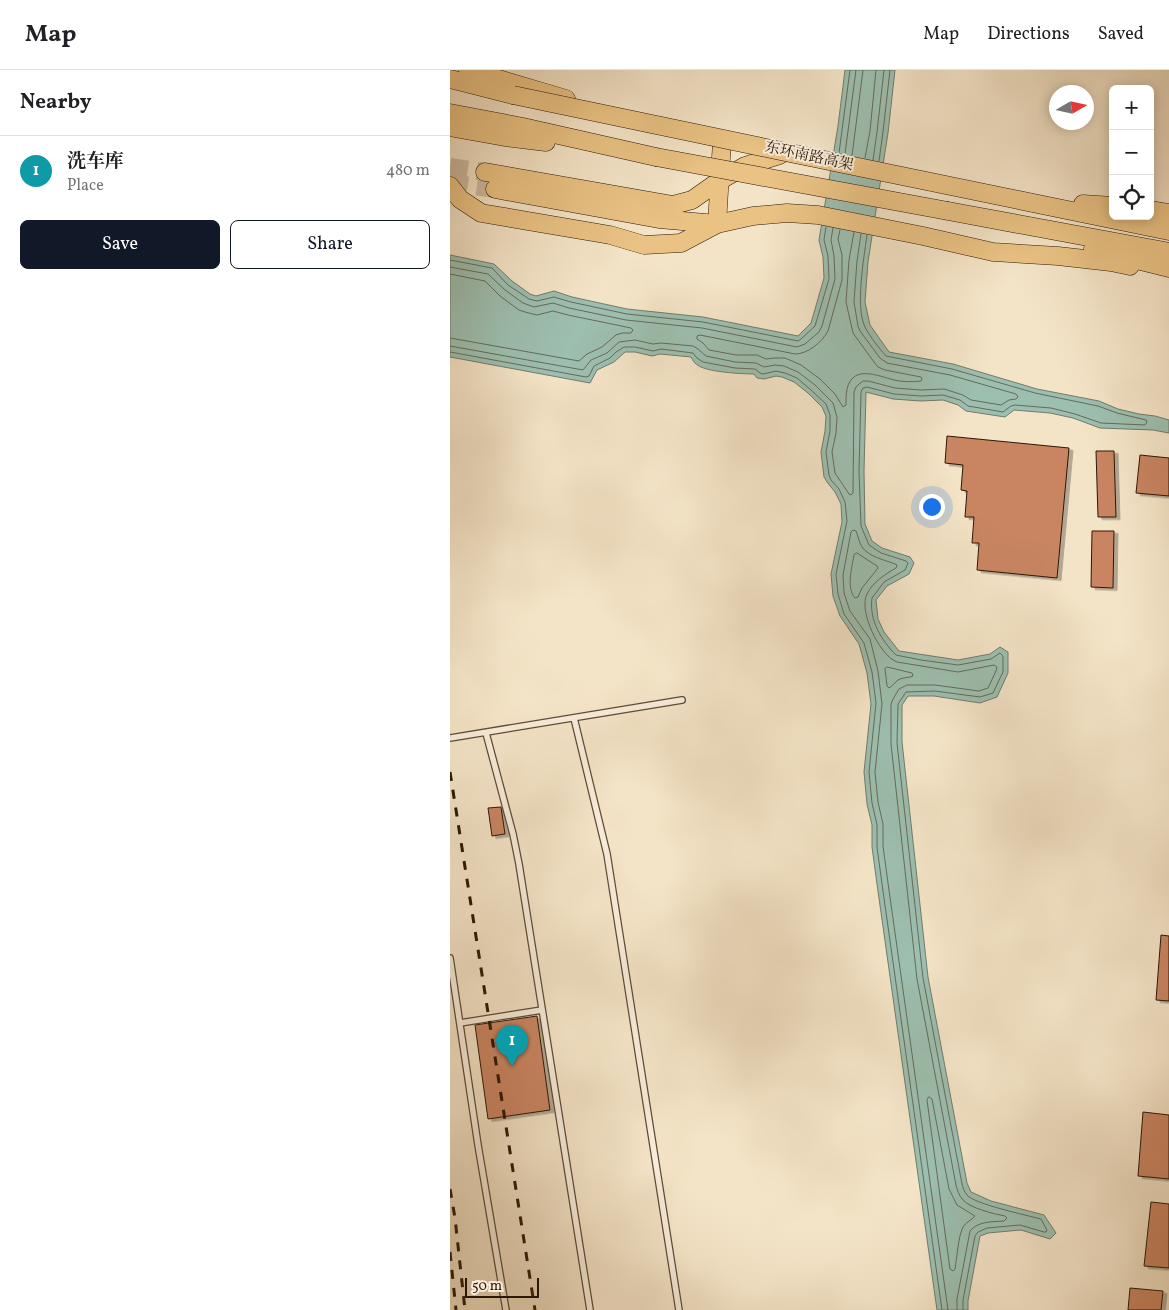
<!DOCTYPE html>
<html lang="en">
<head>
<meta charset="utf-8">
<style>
  body { margin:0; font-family:Vollkorn,"Noto Serif SC",serif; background:#f6f6f6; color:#202124 }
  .controls { position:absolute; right:15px; top:15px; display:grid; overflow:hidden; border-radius:8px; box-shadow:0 2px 12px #0003 }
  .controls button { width:45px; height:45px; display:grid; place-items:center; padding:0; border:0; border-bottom:1px solid #e0e0e0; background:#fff; color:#202124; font:25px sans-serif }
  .compass { position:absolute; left:599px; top:15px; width:45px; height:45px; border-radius:50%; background:#fff; box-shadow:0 2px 12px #0003; rotate:81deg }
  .scale { position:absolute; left:15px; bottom:12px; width:74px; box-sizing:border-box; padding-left:5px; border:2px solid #2c1706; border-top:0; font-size:14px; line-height:18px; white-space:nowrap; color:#2c1706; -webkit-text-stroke:4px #f8eddb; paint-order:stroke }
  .you { position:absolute; left:481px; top:436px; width:18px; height:18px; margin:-12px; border:4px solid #fff; border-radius:50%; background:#1a73e8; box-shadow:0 0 0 8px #1a73e833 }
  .badge { display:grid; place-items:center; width:32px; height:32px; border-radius:50%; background:#111827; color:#fff; font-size:16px; font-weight:700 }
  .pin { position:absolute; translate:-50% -41px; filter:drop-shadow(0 1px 2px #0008) }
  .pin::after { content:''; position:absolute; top:26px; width:18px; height:15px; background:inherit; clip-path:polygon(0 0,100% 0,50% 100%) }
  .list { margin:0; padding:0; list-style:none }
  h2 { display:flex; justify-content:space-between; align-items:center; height:65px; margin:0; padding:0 20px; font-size:21px }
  h2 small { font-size:16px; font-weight:400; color:#757577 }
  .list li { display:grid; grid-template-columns:32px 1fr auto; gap:15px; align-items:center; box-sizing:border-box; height:70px; padding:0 20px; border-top:1px solid #e0e0e0 }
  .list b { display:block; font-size:19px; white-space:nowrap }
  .list p { margin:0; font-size:16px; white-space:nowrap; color:#757577 }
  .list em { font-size:16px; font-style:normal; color:#757577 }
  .actions { display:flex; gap:10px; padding:15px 20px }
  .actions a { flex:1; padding:11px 0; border:1px solid #111827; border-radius:8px; text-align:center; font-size:18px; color:#111827 }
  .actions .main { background:#111827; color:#fff }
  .icon { flex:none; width:28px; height:28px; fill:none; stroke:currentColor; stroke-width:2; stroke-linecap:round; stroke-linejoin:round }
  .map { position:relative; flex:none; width:719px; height:1240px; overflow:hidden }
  header { display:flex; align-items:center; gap:30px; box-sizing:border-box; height:70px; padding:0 25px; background:#fff; border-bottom:1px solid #e0e0e0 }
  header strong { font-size:24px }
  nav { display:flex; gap:28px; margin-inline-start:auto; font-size:18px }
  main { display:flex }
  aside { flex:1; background:#fff }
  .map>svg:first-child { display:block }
  .water { fill:#9dbfb0; stroke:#707c6c }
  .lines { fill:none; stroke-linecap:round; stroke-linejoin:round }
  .shore { stroke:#646b5b; stroke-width:1 }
  .building { fill:#c98562; stroke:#2c1706; filter:url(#shadow) }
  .primary-tunnel { stroke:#ccbba0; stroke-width:18; stroke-dasharray:18 9; stroke-linecap:butt }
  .service-casing { stroke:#5e4a36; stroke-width:8 }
  .primary-casing { stroke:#2c1706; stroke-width:19 }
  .trunk-casing { stroke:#2c1706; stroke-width:19 }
  .service { stroke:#f8eddb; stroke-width:5.5 }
  .primary { stroke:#eac284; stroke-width:18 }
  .trunk { stroke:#eac284; stroke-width:18 }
  .rail { stroke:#2c1706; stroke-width:3; stroke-dasharray:9 9; stroke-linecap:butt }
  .trunk-bridge-casing { stroke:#2c1706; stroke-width:19; stroke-linecap:butt }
  .trunk-bridge { stroke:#eac284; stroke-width:18 }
  .labels { text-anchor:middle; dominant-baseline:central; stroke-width:4; stroke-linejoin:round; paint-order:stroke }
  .street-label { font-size:15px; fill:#2c1706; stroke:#f8eddb }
</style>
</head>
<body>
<header>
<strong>Map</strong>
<nav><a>Map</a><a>Directions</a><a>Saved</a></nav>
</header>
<main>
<aside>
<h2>Nearby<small></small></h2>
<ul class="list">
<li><span class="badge" style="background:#0f9aa8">1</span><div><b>洗车库</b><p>Place</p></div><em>480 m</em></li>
</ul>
<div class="actions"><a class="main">Save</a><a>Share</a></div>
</aside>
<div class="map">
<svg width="719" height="1240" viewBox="0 0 719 1240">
  <defs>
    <filter id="shadow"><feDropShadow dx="4" dy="2.5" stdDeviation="0" flood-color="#0004"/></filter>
  </defs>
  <rect width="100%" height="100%" fill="#f4e4c7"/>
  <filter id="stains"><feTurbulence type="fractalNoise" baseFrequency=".004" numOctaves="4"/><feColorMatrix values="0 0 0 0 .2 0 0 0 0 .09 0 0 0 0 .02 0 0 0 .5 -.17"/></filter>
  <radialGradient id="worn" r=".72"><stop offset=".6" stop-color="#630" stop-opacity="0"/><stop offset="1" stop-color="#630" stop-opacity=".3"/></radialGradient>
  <path class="water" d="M395 0H445L438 63 418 192 415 232 420 255 439 282 503 294 587 319 649 331 668 339 689 344 705 346 719 350V363L703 360 650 358 623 348 600 343 564 340 555 347 516 341 508 335 493 330 471 331 443 329 416 322 414 401 415 454 422 471 432 478 460 487 464 493 459 504 437 516 426 530 428 549 434 562 449 581 508 590 540 584 550 577 558 582V603L547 627 530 633 484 626H458L452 635V672L478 907 517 1113 521 1122 541 1131 594 1145 606 1163 600 1169 571 1160 538 1163 530 1166 518 1231V1240H487L427 814 422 777V755L417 734 414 702 421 634 417 603 409 574 390 546 383 526 381 504 392 452 391 434 385 422 377 412 374 407 371 382 375 361 376 346 372 337 358 323 344 312 332 307 326 306 314 309 307 308 304 304C291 304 259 302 249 296 245 294 243 291 241 287L210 284 202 286 185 282H175L164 292 147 300 140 313 0 287V185L44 194 62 211 80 224 86 226 104 221 122 227 177 239 253 247 348 266 361 253 374 208 373 187 369 170 388 56Z"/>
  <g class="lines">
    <path class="shore" d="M389 83 400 0
      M395 84 406 0
      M402 86 413 0
      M415 88 420 61 426 0
      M423 90 427 62 434 0
      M429 91 433 62 440 0
      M390 160 388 169 392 185V210L378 261C372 272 358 284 345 284L250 265 247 266V269L253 273 259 280 286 285H307L316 289 325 288H335L351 295 370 309 385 324 393 337 396 335C396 330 396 324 397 319 403 294 428 306 444 310 452 312 463 312 471 311L472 309 471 307 435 300 428 297 424 292 403 263 396 232 399 190 404 162
      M417 165C414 188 405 237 415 257 420 267 429 278 436 286L502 299 585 323 648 336 667 343 696 350 697 352 695 355 651 353 625 344 601 338 565 335 561 336 553 342 518 336 510 330 493 325 471 326 444 324 417 317 413 318 411 322 409 401 411 456 419 475 431 483 456 491 458 493 455 500 434 512 422 528C419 550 431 570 446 585L471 590 508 595 541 589 550 583 553 586V602L543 623 530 627 485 621 456 622 448 634 447 673 473 908 512 1114C513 1117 514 1122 517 1125 524 1134 576 1145 591 1149L597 1160 596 1162H594L570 1155 537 1158 528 1162 525 1166 513 1230V1240
      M0 190 42 198 58 215 79 229 87 231 104 227 121 232 177 244 253 252 348 271 351 269 365 256 379 209 378 186 374 170 376 157
      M0 197 38 204 55 220 73 233 84 237 103 233 119 238 176 250 252 258 347 277 355 274 369 262 372 256 385 209 384 186 381 170 383 158
      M0 204 35 211 50 226 69 240 75 242 87 245 103 241 118 245 181 258 183 260 181 263H172L166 265 152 277 137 284 129 291 0 268
      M0 276 133 300 141 290 157 283 169 272 185 270 203 274 211 273 243 276 248 279 256 286 285 292 306 293 314 297 325 295 334 296 348 302 365 315 383 333 387 347 386 363 382 382 385 403 399 424 401 425 403 423 404 322 406 317 409 314 413 311H418L445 318 471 320 494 319 513 325 521 330 551 335 559 330 566 329 568 327 566 324 500 305 437 293 430 288 410 261 408 256 404 232 407 191 411 164
      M0 282 136 307 139 306 144 296 160 288 166 282 174 277H185L203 281 211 279 243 283 247 288 253 292 285 298 305 299 310 303 313 304 326 301 335 303 347 308 361 320 376 334 380 345V361L376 382 379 405 381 410 389 419 395 432 397 451 386 504 388 524 394 544 414 573 422 602 426 633 419 702 422 733 427 755V777L432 814 492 1240
      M407 483 427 496 428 498 412 518 408 527 405 528C396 518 402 498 404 485Z
      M437 597 462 603 463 606C459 608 453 607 448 610 445 612 443 616 439 618L437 616 435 599Z
      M479 1027 482 1029 499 1119 507 1135 525 1146C522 1150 516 1152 513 1157 508 1167 507 1188 505 1199L503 1201 500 1199 477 1030Z
      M498 1240 438 813 433 776V754L428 732 425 702 432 634 428 601 420 569 400 541 394 523 393 505 401 462 403 460 406 461C408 466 409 472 412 477 419 487 435 490 445 494L447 495 446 498C434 505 423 512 417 524 408 541 430 586 447 592L508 602 544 595 547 597 546 601 538 618 529 621 485 615H457L449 619 443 629 441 634V674L467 909 506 1115C507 1119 509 1126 513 1130 520 1138 544 1144 555 1146L557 1148 554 1151C542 1152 528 1151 520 1161L507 1229V1240"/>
  </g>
  <path class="building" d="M497 366 619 378 607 508 527 500 529 473H522L524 447H515L517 421 511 420 513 395 495 393Z
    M646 381H664L666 447H648Z
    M690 385 719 388V426L686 423Z
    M642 461H664L663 518 641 517Z
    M51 737 55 764 42 766 38 738Z
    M711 865 719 866V931L706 930Z
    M87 946 100 1040 38 1049 25 955Z
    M693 1042 719 1045V1109L688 1106Z
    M701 1132 719 1134V1198L694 1196Z
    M680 1218 713 1221 711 1240H678Z"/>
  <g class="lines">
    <path class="primary-tunnel" d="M0 97 35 102
      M0 113 45 119"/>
    <defs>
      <path id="service" d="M124 648 157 784 229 1240
        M36 663 63 764 69 794 140 1240
        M0 668 232 630
        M0 888 28 1075 56 1240
        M10 953 92 940"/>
      <path id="primary" d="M18 0 116 29
        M35 102 223 135 242 130 269 111 295 96 330 85
        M0 116 10 129 31 143 160 165 194 175 231 173 267 154 303 146 337 143 368 145 473 166 543 182 608 186 661 192 680 196
        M45 119 209 149 267 154 272 71"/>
      <path id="trunk" d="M0 9 63 25
        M0 43 73 57 206 87
        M0 57 55 67 96 72
        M345 84 719 161
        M633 134 663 136
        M700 140 719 143
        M498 141 719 182
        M643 179 719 198"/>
    </defs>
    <use href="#service" class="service-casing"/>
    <use href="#primary" class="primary-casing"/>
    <use href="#trunk" class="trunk-casing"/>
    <use href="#service" class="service"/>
    <use href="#primary" class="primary"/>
    <use href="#trunk" class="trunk"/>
    <path class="rail" d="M0 702 85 1240
      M0 1119 5 1148 15 1240
      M0 1182 6 1240"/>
    <defs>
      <path id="trunk-bridge" d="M63 25 345 84
        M206 87 498 141"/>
    </defs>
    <use href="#trunk-bridge" class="trunk-bridge-casing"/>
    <use href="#trunk-bridge" class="trunk-bridge"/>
  </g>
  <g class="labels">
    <g class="street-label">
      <text transform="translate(359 87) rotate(12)">东环南路高架</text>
    </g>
  </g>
  <rect width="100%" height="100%" filter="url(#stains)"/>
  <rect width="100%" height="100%" fill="url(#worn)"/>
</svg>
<div class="controls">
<button>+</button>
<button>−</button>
<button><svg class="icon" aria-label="locate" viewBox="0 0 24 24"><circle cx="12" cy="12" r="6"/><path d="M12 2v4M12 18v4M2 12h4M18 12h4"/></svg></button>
</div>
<svg class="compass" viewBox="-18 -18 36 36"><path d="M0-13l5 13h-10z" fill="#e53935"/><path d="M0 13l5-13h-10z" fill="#757577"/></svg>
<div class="scale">50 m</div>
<div class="you"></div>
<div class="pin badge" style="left:62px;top:996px;background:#0f9aa8">1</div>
</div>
</main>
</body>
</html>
